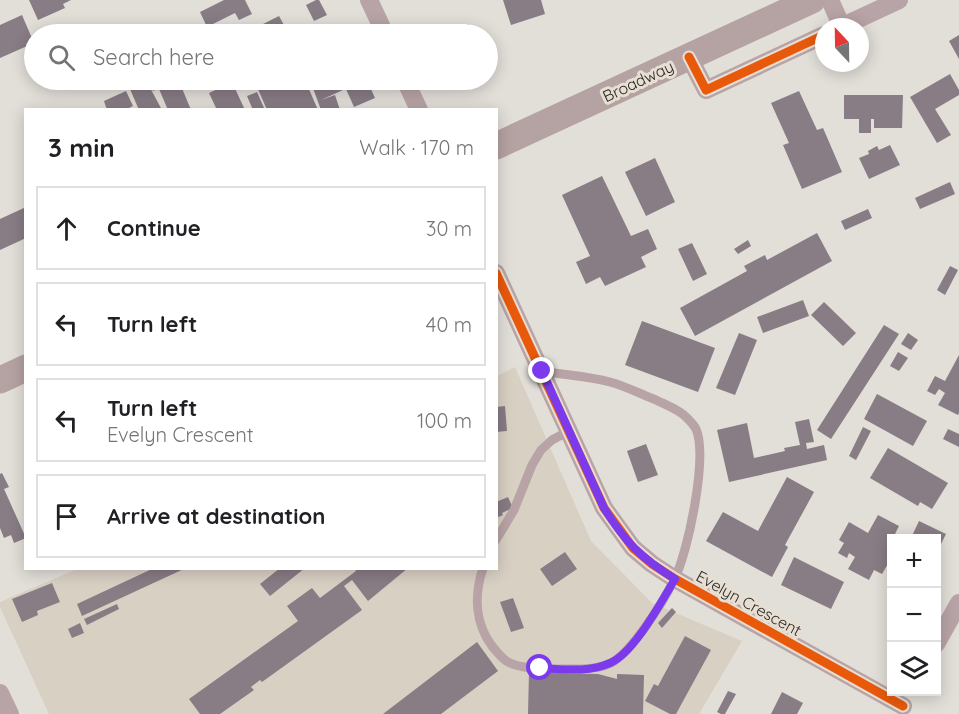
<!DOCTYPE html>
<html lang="en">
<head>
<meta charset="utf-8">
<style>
  body { margin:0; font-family:Quicksand,sans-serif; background:#f2f2f2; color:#202124 }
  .controls { position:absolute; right:18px; bottom:18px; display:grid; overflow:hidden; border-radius:0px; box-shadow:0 3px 15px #0003 }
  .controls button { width:54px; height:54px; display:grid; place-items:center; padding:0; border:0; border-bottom:2px solid #e0e0e0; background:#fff; color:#202124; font:30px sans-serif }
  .compass { position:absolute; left:815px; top:18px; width:54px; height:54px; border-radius:50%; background:#fff; box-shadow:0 3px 15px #0003; rotate:338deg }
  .stop { position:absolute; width:18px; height:18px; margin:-14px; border:4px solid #7c3aed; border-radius:50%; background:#fff }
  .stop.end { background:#7c3aed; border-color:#fff; box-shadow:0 2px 6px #0008 }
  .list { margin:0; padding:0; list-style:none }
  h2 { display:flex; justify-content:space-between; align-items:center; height:78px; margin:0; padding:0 24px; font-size:26px }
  h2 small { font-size:20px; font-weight:400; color:#757577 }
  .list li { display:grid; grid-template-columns:39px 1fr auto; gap:18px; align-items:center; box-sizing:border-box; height:84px; margin:0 12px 12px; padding:0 12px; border:2px solid #e0e0e0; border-radius:0px }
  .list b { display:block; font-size:22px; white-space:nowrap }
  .list p { margin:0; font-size:20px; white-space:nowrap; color:#757577 }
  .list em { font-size:20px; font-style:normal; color:#757577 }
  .icon { flex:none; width:33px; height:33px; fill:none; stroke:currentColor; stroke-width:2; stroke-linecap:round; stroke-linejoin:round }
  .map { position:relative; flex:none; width:959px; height:714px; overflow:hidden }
  .search { position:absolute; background:#fff; box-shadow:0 3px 15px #0003; left:24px; top:24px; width:474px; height:66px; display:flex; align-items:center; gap:15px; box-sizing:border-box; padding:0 21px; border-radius:33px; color:#757577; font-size:22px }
  .panel { position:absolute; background:#fff; box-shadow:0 3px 15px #0003; left:24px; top:108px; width:474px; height:462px; border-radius:0px }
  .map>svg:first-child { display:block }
  .built { fill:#d9d0c4 }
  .building { fill:#887c85 }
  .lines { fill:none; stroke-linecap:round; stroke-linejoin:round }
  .lane { stroke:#b8a4a6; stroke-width:9 }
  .street { stroke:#b8a4a6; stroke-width:18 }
  .secondary { stroke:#b5a2a3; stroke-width:27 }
  .cycleway-casing { stroke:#e7dfd3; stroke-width:13 }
  .cycleway { stroke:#e8590c; stroke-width:9 }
  .route { stroke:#7c3aed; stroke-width:8 }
  .labels { text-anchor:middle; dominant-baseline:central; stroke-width:6; stroke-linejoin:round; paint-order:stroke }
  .street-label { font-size:16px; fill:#2b2823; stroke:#e7dfd3 }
</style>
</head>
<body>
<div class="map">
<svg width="959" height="714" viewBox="0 0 959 714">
  <rect width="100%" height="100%" fill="#e2ded8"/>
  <path class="built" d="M515 367 591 541 652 603 742 641 699 714H49L0 607V602L77 569 496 568 497 376Z"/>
  <path class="building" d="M29 0H71L63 4 65 8 38 20Z
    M224 0H245L252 14 239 20 235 13 207 27 200 12Z
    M316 0H319L327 15 314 21 306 5Z
    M503 0H541L545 14 511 25Z
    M22 15 34 43 0 58V25Z
    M279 16 289 34H266L261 25Z
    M469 24 473 34H443Z
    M959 35V59L949 41Z
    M950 74 959 90V95L935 109 951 135 937 143 910 97Z
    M148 80H175L153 91Z
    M187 80H221L206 87 201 85 191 88Z
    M254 80H305L318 110H267Z
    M310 80H339L343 90 321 100 335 95 340 110H321Z
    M342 80H367L375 98 354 107Z
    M179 81 191 110H168L159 89Z
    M147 82 162 110H139L130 89Z
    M232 82 245 110H217L209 93Z
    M126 91 133 106 125 110H107L104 101Z
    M799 91 817 130 823 128 842 172 802 189 783 145 789 143 771 103Z
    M257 92 265 110H253L247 96Z
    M844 95H903L902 128H874V119H871V133H859V119H844Z
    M890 145 900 165 869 179 859 158 869 154 868 151 877 146 879 150Z
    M655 158 675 202 646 216 625 172Z
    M602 176 631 236 648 229 657 249 641 257 646 267 605 286 600 277 586 284 576 262 590 256 562 195Z
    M950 182 955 194 920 209 915 198Z
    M26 207V238L0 250V219Z
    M868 209 872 218 845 230 841 221Z
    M817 233 832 261 695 336 680 308 747 271 744 266 765 255 767 260Z
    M748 240 751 246 738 254 734 249Z
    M692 243 707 274 693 281 678 249Z
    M950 266 958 270 945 295 937 290Z
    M803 300 809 316 763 333 757 317Z
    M824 302 856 333 843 346 811 315Z
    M642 321 715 348 698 392 625 365Z
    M884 325 899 334 831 439 817 430Z
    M739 333 757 340 735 395 716 388Z
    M908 333 918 340 911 350 901 344Z
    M898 352 908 358 899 371 890 366Z
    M959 355V413L958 415 938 405 945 393 939 389 935 395 927 391 935 376 945 381Z
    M877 394 927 421 913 446 864 419Z
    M505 406 507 431 496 432V407Z
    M809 419 814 442 806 443 807 449 824 445 827 460 729 482 717 430 747 423 754 458 785 451 784 448 800 445 795 422Z
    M863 427 871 431 856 460 849 456Z
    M948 429 959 434V447L943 439Z
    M646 444 658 475 638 482 627 451Z
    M888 448 948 483 932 509 920 502 918 506 870 478Z
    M2 473 9 487 4 489 26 538 14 543 11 535 4 538 0 528V474Z
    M787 477 814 492 785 545 788 547 772 577 706 541 723 512 758 531Z
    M508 497 513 508 502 513 503 515 496 518V502Z
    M878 515 899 526 895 534 903 538H892V557L882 574 874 570 869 580 848 569 855 557 849 553 847 558 838 553 844 543 839 540 849 522 868 533Z
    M919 521 946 534 936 554V538H911Z
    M565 552 577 569 552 586 540 569Z
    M794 557 844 582 831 609 781 585Z
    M154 568H186L82 616 77 604Z
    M280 568H305L270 596 260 584Z
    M354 568H408L368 601 352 580 344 586 362 610 262 682 260 680 251 687 254 690 220 714H200L189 699 298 621 287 606 312 588 320 598 356 571Z
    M52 583 60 602 37 611 38 615 22 622 12 599Z
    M513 598 524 628 511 632 500 602Z
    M117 604 119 609 87 625 84 619Z
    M672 608 676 612 662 628 658 623Z
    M80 623 84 633 72 638 68 629Z
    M685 636 711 650 676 714H670L645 701 654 684 658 686Z
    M477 642 498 671 441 714H383Z
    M529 672 598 674 617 679V674L644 675 643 714H528Z
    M728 691 736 694 725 714H721L717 712Z
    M782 692 803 703 797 714H771Z"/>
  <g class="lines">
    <path class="lane" d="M496 540 514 510 532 465 541 450 552 440 569 431
      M483 568C474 595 475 623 492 646 497 652 502 659 508 662 524 670 545 668 562 669 578 669 597 670 611 663 632 652 663 602 674 580 688 553 708 457 696 429 694 425 690 421 687 418 680 410 666 405 656 400 641 394 625 386 610 382 588 376 564 375 542 371"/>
    <path class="street" d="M369 0 385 34
      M830 0 842 27
      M841 27 899 0
      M689 57 706 90 824 35
      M405 80 419 110
      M496 273 604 508 633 548 652 564 675 579 903 706
      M936 644 959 603
      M0 693 10 714"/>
    <path class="secondary" d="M496 146 812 0
      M0 380 26 368"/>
    <defs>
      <path id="cycleway" d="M689 57 706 90 824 35
        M496 273 604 508 633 548 652 564 675 579 903 706"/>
    </defs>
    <use href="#cycleway" class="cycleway-casing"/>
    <use href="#cycleway" class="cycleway"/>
  </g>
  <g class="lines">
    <path class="route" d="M540 668C562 669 588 673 610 663 634 653 661 602 675 579 641 558 625 542 604 508L542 371"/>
  </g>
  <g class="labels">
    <g class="street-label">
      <text transform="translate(638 81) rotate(-25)">Broadway</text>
      <text transform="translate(749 603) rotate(29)">Evelyn Crescent</text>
    </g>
  </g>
</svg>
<div class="controls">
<button>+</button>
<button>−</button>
<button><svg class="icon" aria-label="layers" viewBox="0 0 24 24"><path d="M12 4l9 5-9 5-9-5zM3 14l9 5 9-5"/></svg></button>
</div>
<svg class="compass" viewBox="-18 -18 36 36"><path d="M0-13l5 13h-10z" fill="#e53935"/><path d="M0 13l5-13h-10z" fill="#757577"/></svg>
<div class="stop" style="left:540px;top:668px"></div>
<div class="stop end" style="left:542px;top:371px"></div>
<div class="search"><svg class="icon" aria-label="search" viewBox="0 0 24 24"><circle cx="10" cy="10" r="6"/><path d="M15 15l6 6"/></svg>Search here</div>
<section class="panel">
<h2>3 min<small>Walk · 170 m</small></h2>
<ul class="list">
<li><svg class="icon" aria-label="ahead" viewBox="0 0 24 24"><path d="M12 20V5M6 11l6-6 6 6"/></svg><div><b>Continue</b></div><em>30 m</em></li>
<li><svg class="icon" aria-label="left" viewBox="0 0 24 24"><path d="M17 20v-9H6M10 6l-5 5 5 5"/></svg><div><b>Turn left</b></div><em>40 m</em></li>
<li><svg class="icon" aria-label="left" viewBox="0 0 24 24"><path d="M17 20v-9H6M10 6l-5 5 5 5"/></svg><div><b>Turn left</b><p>Evelyn Crescent</p></div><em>100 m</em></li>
<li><svg class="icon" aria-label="arrive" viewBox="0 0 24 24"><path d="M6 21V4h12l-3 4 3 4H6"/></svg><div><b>Arrive at destination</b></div></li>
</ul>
</section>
</div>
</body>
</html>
